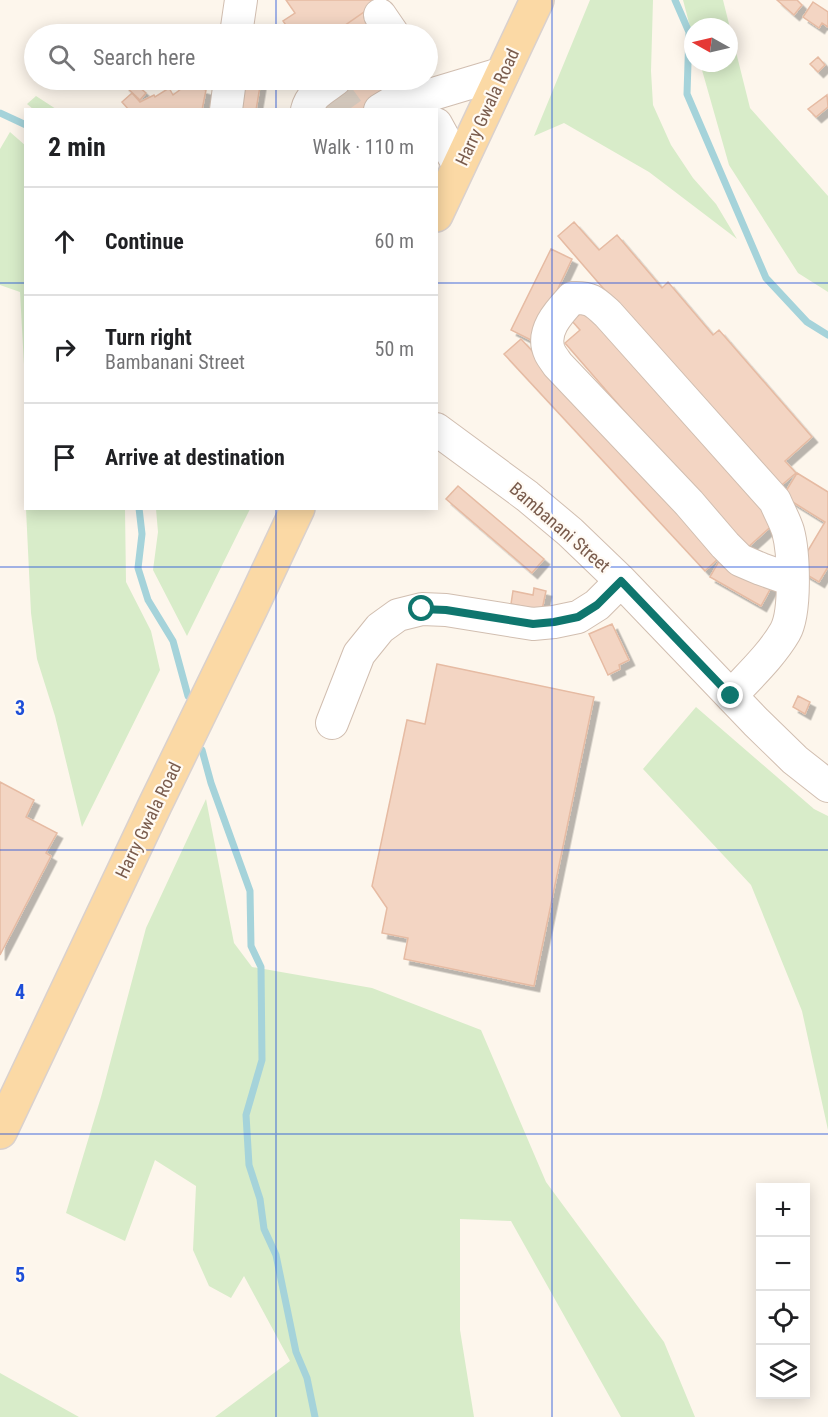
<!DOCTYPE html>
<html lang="en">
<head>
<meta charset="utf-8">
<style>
  body { margin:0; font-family:"Roboto Condensed",sans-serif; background:#f2f2f2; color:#202124 }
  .controls { position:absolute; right:18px; bottom:18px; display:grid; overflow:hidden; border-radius:0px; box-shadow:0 3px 15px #0003 }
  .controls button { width:54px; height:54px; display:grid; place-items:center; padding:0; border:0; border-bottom:2px solid #e0e0e0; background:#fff; color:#202124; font:30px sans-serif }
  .compass { position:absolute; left:684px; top:18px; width:54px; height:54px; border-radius:50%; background:#fff; box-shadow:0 3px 15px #0003; rotate:278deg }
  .stop { position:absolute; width:18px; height:18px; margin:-14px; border:4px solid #0f766e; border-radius:50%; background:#fff }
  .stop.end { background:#0f766e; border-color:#fff; box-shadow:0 2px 6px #0008 }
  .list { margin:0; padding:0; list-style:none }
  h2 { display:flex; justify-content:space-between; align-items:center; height:78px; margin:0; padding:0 24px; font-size:26px }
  h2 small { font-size:20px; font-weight:400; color:#757577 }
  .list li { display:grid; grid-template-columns:39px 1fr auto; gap:18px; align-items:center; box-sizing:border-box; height:108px; padding:0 24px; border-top:2px solid #e0e0e0 }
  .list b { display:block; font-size:22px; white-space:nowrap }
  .list p { margin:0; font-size:20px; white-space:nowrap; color:#757577 }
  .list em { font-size:20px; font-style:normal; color:#757577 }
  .icon { flex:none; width:33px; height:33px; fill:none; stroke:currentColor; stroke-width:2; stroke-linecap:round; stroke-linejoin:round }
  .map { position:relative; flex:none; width:828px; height:1417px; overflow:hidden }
  .search { position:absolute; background:#fff; box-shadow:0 3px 15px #0003; left:24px; top:24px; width:414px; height:66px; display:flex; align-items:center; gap:15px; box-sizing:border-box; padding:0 21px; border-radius:33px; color:#757577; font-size:22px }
  .panel { position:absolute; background:#fff; box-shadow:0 3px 15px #0003; left:24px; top:108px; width:414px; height:402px; border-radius:0px }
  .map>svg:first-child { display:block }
  .green { fill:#d8ecc9 }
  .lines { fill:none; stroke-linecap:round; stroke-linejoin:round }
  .stream { stroke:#a5d3da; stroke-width:7 }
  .building { fill:#f3d5c3; stroke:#e6bba3; stroke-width:1.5; filter:url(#shadow) }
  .minor-tunnel { stroke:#dcd0c4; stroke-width:32; stroke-dasharray:32 16; stroke-linecap:butt }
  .minor-casing { stroke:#d1beb0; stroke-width:34 }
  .major-casing { stroke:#dad1cd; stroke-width:36 }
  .minor { stroke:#fff; stroke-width:32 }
  .major { stroke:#fbd9a5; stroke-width:33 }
  .route { stroke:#0f766e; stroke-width:8 }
  .grid { fill:none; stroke:#1d4ed8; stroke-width:1.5; stroke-opacity:0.55 }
  .labels { text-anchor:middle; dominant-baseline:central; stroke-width:4.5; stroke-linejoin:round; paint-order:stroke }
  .street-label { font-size:18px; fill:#7a5c4d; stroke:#fffaf3 }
  .grid-label { font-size:20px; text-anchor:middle; font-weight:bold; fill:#1d4ed8; stroke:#fffaf3; stroke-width:4.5; stroke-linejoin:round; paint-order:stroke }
</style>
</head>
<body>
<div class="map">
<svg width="828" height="1417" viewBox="0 0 828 1417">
  <defs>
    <filter id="shadow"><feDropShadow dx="5.5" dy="5.5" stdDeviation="0" flood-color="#0004"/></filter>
  </defs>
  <rect width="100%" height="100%" fill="#fdf6ec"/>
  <path class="green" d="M590 0H653L651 71 653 105 671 145 693 178 716 204 737 239 649 172 564 123 534 136Z
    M683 0H723L750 108 828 196V292L798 273 729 165 700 63H729V27H693V38Z
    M36 96 56 109H33L27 104Z
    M10 132 26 146 25 476V383L20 292 0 285V149Z
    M26 509H125L126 582 151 631 160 670 82 827 55 716 37 659 31 613Z
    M156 509H250L187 636 153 570 158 532Z
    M696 707 814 809 828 816V1130L802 1011 751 885 643 769Z
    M206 799 234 943 252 967 372 988 481 1030 546 1182 664 1342 695 1417H621L511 1221 460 1219V1330L474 1417H215L290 1361 244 1276 231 1298 209 1286 193 1250 196 1186 155 1160 125 1241 66 1213 101 1097 146 928Z
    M0 1373 79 1417H0Z"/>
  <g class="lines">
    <path class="stream" d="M675 0 689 32 687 94 766 278 807 322 828 335
      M0 113 26 125
      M139 508 142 534 138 568 148 600 173 641 188 696
      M202 750 211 783 250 891 251 946 261 967 262 1060 246 1115 249 1165 260 1199 264 1229 276 1255 296 1352 307 1378 315 1417"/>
  </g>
  <path class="building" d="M286 0H375L379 6 367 10 334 33 336 34H292L283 21 295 13Z
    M777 0H797L802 5 794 15Z
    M813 2 828 12V27L822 23 819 28 803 17Z
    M367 10 384 34H336L334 33Z
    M253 30 268 33V34H252Z
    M818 57 825 65 818 72 810 64Z
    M129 80H131L146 93 140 100 124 85Z
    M245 80H261L256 110H241Z
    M353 80H406L362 110H310Z
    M196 87 206 90 202 110H129L122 102 132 93 140 102 154 95 155 97 169 88 173 95 181 89Z
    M827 95 828 107 816 117 808 109Z
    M574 222 599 250 617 235 662 288 668 282 713 335 719 330 812 437 785 461 796 473 777 489 558 236Z
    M551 249 572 259 533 341 511 330Z
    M590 305 778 520 745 550 565 343 580 330 572 321Z
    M521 339 722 555 705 571 504 354Z
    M797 473 828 492V567L819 582 797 569 825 522 783 496Z
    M458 486 544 559 532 573 446 499Z
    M722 556 773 584 761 606 710 577Z
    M534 588 546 591 542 610 511 604 513 591 533 595Z
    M612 624 629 660 619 665 620 669 608 675 589 634Z
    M437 664 594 697 534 986 404 959 408 938 382 933 387 908 372 886 407 720 425 724Z
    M798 696 810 702 805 714 793 707Z
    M0 782 34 800 26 817 57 833 46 853 51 856 0 955Z"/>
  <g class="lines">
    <path class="minor-tunnel" d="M335 92 348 110"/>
    <defs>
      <path id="minor" d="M380 15 393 34
        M236 34 241 0
        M226 110 230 80
        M307 110C311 94 323 89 335 80
        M380 110 390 104 423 97 503 73
        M436 124 459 166
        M436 429 527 496 570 532 621 581 756 722 795 760 828 786
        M731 696C749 676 771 656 785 632 796 613 794 553 788 531 785 521 779 511 775 501L608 314C595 302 591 297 572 298 559 312 540 332 550 353 552 357 556 362 558 365L689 503 725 545 740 560 761 569 792 580
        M332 723 359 654 380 628 398 615 422 609 446 610 533 624 554 622 578 617 597 605 621 581"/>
      <path id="major" d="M436 215 537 0
        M0 1132 155 805 251 608 298 508"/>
    </defs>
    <use href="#minor" class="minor-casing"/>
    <use href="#major" class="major-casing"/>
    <use href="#minor" class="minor"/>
    <use href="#major" class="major"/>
  </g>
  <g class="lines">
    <path class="route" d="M422 609 446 610 533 624 554 622 578 617 597 605 621 581 731 696"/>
  </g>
  <path class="grid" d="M276 0V34M552 0V1417M276 80V110M0 283H26M436 283H828M276 508V1417M0 567H828M0 850H828M0 1134H828"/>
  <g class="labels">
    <g class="street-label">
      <text transform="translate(487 107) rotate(-65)">Harry Gwala Road</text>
      <text transform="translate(560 527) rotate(41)">Bambanani Street</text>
      <text transform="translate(148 820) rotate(-64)">Harry Gwala Road</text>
    </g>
  </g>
  <g class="grid-label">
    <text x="20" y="715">3</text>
    <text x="20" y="999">4</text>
    <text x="20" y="1282">5</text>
  </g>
</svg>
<div class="controls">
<button>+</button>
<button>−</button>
<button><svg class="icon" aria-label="locate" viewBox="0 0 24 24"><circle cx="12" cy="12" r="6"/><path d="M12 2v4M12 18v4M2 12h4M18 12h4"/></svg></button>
<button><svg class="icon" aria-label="layers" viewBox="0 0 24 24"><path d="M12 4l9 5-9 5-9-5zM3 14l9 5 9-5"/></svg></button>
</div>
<svg class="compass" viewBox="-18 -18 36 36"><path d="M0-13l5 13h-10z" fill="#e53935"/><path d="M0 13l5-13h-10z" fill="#757577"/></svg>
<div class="stop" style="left:422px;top:609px"></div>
<div class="stop end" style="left:731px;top:696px"></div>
<div class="search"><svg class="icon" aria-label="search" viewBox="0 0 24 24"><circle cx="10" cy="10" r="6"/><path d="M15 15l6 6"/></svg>Search here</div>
<section class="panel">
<h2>2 min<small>Walk · 110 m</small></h2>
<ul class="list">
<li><svg class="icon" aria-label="ahead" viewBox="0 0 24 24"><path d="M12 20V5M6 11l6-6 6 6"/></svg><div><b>Continue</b></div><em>60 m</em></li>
<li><svg class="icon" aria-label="right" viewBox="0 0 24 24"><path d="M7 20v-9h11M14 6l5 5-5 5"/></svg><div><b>Turn right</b><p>Bambanani Street</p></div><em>50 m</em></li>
<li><svg class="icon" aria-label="arrive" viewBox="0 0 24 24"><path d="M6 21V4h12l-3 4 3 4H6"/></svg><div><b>Arrive at destination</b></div></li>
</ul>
</section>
</div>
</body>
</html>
